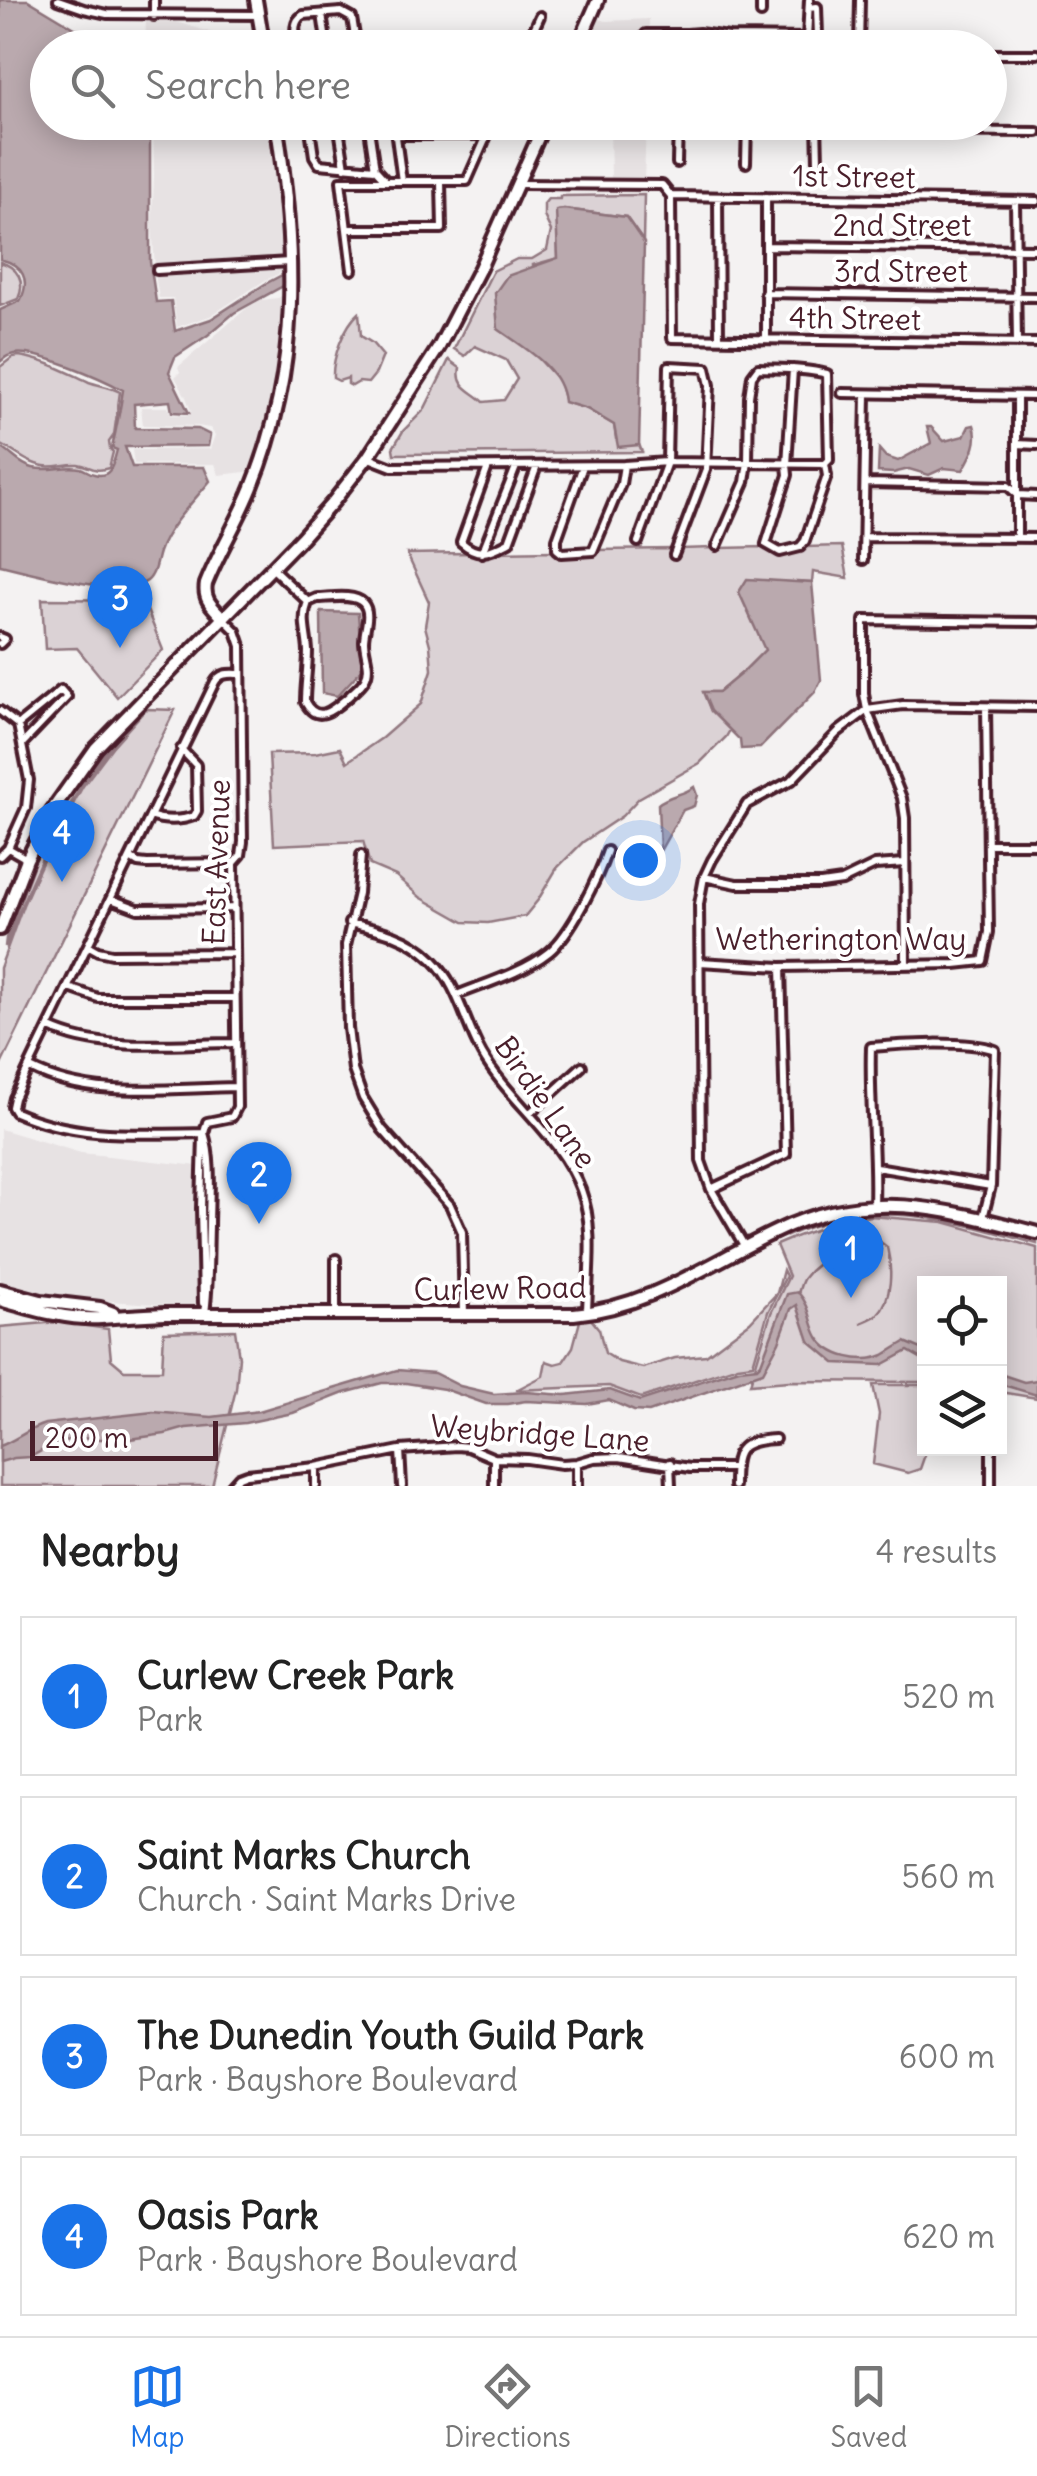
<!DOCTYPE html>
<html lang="en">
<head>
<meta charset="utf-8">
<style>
  body { margin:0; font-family:Delius,sans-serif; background:#f6f6f6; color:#222 }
  .controls { position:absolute; right:30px; bottom:30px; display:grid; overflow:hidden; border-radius:0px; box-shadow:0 5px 25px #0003 }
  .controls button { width:90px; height:90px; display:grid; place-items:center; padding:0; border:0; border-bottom:2px solid #e0e0e0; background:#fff; color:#222; font:50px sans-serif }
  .scale { position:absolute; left:30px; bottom:25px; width:188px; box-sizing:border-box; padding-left:10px; border:5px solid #4a1f2b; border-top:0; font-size:28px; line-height:35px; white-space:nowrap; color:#4a1f2b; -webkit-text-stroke:8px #fff; paint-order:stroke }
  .you { position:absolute; left:640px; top:860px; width:35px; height:35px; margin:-25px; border:8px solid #fff; border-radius:50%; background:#1a73e8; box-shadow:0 0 0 15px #1a73e833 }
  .badge { display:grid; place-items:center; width:65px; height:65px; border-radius:50%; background:#1a73e8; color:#fff; font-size:32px; font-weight:700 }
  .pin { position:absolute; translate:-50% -82px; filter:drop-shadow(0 2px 5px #0008) }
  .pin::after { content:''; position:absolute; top:52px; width:35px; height:30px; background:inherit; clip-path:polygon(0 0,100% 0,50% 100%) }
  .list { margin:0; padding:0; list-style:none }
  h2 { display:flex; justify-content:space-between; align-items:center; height:130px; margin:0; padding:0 40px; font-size:42px }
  h2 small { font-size:32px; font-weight:400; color:#767676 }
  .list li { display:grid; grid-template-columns:65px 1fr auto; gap:30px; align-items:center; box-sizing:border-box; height:160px; margin:0 20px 20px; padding:0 20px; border:2px solid #e0e0e0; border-radius:0px }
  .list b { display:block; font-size:38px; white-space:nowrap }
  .list p { margin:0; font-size:32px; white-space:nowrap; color:#767676 }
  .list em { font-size:32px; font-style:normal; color:#767676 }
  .icon { flex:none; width:55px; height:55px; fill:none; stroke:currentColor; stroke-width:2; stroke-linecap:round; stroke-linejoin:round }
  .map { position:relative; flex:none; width:1037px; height:1486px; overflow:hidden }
  .search { position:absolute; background:#fff; box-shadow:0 5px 25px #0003; left:30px; right:30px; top:30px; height:110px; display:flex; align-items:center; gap:25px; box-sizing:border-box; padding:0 35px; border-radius:55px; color:#767676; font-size:38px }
  .sheet { height:850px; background:#fff }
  nav { display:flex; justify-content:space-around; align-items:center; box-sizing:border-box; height:140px; border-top:2px solid #e0e0e0; background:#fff; font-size:28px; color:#767676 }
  nav a { display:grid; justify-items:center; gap:5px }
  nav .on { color:#1a73e8 }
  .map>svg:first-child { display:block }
  .built { fill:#e7e2e3 }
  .green { fill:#dbd2d5; stroke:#927880; stroke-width:2.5 }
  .water { fill:#baa9ae; stroke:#8d727a; stroke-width:2.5 }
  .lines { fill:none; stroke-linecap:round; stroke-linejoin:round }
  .stream { stroke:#8d727a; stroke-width:2.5 }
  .street-casing { stroke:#4a1f2b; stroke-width:14 }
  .secondary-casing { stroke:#4a1f2b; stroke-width:18 }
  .street { stroke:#fff; stroke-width:6 }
  .secondary { stroke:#fff; stroke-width:10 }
  .labels { text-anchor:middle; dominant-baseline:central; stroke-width:8; stroke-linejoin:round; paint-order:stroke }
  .street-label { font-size:30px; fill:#4a1f2b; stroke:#fff }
</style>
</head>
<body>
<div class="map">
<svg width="1037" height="1486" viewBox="0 0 1037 1486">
  <rect width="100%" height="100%" fill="#f4f2f2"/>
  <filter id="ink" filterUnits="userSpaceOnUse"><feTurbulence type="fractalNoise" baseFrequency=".01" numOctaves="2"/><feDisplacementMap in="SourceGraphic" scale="20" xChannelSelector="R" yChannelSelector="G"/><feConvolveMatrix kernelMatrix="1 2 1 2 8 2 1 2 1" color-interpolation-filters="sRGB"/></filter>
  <g filter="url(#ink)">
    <path class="built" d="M594 17 606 21 649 19V31H643V38H649L648 47 581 48Z
      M146 19H167L246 43H260V48H145Z
      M153 123H269L287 259 155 267 152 226 154 176Z
      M610 123H646L644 183H613L611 180Z
      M288 267 286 272 284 271 264 281 210 316 177 327 173 298H159L155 274Z
      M288 292 286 335 269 427 254 471 219 475 215 464H134L132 450 210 449 215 435 210 428 197 426 143 425 141 407H168L171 415H190L191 411 186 397 175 377 180 372 178 367 247 308 261 300 278 298Z
      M0 1129 81 1153 198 1166 199 1288 201 1307 63 1298 8 1286 7 1288 0 1286Z"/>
    <path class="green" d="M644 195 643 241 626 217 564 209 557 210 558 258 533 265 540 360 559 381 565 402 587 409 614 425 616 439 639 444 642 452 394 454 393 448 403 431 424 410 449 360 460 368C456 388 472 390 484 402L504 400 517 379 506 360 475 346 465 356 454 349 493 271 517 259H532L547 250 551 231 544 216V204L548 199H560V196Z
      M0 262C18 267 26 282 18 299L0 306Z
      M359 313 361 336 372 343 383 356 376 373 368 383 359 382 352 386 348 384V378L339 381 333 378C332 358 344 326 359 313Z
      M19 356C45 360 65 371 89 382 100 386 109 386 120 392L114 435 109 442 110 449 113 452 109 468C93 473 92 466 78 464 67 463 55 468 44 466 28 464 14 451 0 444V367L13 357Z
      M842 546 848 578 813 572 812 583 747 580 739 592 766 649 743 672 719 692H704L711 711 730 730 726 737 700 763 639 798 622 816 583 842 557 868 538 900 525 916 488 923 464 922 420 897 396 876 370 865 363 841 274 845 269 754 315 753 340 748 347 762 382 738 421 704 432 670 430 645 425 626 429 602 407 554 467 553 484 557 496 552 553 551 562 556 594 555 597 550 673 549 670 557 675 560 680 549 713 548 718 551 720 548 765 547 781 555 800 551 805 547Z
      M42 599 143 600 163 650 117 697 77 648 45 649Z
      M146 709 175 710 0 1067V968L23 905 44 858 83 786 112 747Z
      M128 720H132C71 787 37 862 5 947L6 938 42 843 61 802 72 785 102 754Z
      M911 1209 974 1220 1037 1240V1244C950 1219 874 1196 787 1236V1230L850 1212Z
      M870 1216 944 1222 1037 1248V1398L1000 1392V1284H924V1382L789 1381 750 1384 771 1313 789 1276 776 1245C807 1231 837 1222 870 1216Z
      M783 1270 786 1276 768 1312 753 1364 738 1366 641 1398 609 1386 516 1390 543 1376 546 1361 555 1364 563 1362 573 1347 580 1321 590 1318 599 1329 605 1353 619 1362 643 1368 675 1358 706 1355 750 1322 777 1293Z
      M58 1322 108 1329 111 1359 124 1370H162L164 1332 235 1330 239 1357 236 1389 212 1486H0V1327Z
      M873 1385H924V1448L927 1449 920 1469 908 1473 873 1464 879 1414Z"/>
    <path class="water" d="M0 0H28L83 33 100 47 48 48V122L150 123V262L156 302 171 301 175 331 211 319 265 284 284 274 283 286 234 313 208 335 175 357 169 372 189 413 172 412 170 401 134 404 135 428 198 429 210 435 208 446 125 447 132 467H204L210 481C192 503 168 526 159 552 156 561 155 575 147 581 125 599 28 571 0 565V447C12 453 19 465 33 468 49 472 65 465 80 468 85 469 89 473 94 474 112 479 113 463 117 450L112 448C116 430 120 410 123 390 103 379 36 349 14 354 6 356 6 357 0 362V310L20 301C31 280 23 265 0 259Z
      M564 209 626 217 644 243 639 445 618 447 614 425 587 409 564 402C561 367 524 348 498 329L495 293 507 276 558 258 556 210Z
      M974 425C980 442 971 456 963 470L944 468 929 475 909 469 893 473 878 472 879 449 886 457 898 461 931 443 927 427H931L944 441 964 436 969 426Z
      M747 579 812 583 821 680 815 692 760 748 741 749 740 740 711 711 703 692H719L743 672 765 650 739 592Z
      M321 612 358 613 362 669 337 696 322 693Z
      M694 787 697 795 694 806 683 810 660 851 658 804C669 795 683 795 694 787Z
      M798 1292C812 1308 809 1321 818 1337 830 1357 863 1364 884 1355 891 1351 898 1346 905 1342L924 1350V1360L908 1351 882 1365 835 1363 809 1341 797 1305 791 1309 779 1342 763 1372 649 1412 634 1411 609 1400 587 1404 526 1401 507 1404H486L444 1389 406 1383H382L344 1393 293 1413 245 1423 186 1428 165 1434 123 1440 74 1438 51 1446 30 1457 14 1458 0 1462V1446C16 1440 28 1429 45 1424L153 1412 212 1417 259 1411 397 1370 434 1373 460 1386 494 1394 526 1392 565 1395 610 1390 640 1401 739 1369 757 1367 761 1363 787 1294Z
      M1000 1374 1024 1382 1037 1380V1395L1000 1384Z"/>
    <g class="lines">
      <path class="stream" d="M798 1293C800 1288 801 1282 804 1278 820 1256 854 1245 879 1241L887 1247C892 1267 893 1299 877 1315 875 1317 863 1322 861 1323"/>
      <defs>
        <path id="street" d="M58 0 84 9 107 14 258 15
          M154 0V16
          M809 0 807 38 813 48
          M809 8 817 7 818 36
          M761 13V0
          M322 14 327 48
          M646 34H686
          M526 47 540 16
          M298 48C296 35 291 23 303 15L341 12 352 18 357 48
          M384 48 387 42 393 40 514 39 527 45
          M682 48 684 37 687 34 699 33 729 37 807 38
          M859 48 860 0
          M990 54H1037
          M309 122 314 156 319 164 375 169 386 181
          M338 122 345 167
          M368 122 375 169
          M394 122 402 181
          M817 122 818 162
          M864 122 870 129 879 131 1037 132
          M396 135H487
          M677 163 678 122
          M746 163 747 122
          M518 184 662 185 671 196
          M671 196 672 338 1037 343
          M671 196 1037 201
          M718 197 719 337
          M766 197V339
          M1015 201 1017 343
          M347 229H442L441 182
          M767 246 1037 249
          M157 270 290 262
          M352 270 341 181H467L493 122
          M765 293 1037 297
          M842 393 1037 396
          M1017 444 1037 445
          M369 458 392 467 624 465 667 462 825 464
          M583 466 557 539V549L562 553 593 551 621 484 624 465
          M488 467 461 542C479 558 490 552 509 542L537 466
          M866 483 1008 486 1018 495 1037 496
          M864 537 1037 538
          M1017 537V396
          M638 542 667 462 669 366 706 368 710 385 706 470 674 555
          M717 546 745 482 748 462 749 397 752 376 758 368C781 369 805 368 827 374L829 460 825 464 827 476 805 541 800 547 780 552 766 544 788 475 787 465 793 369
          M482 553 516 467
          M863 560 866 394
          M272 568 308 602
          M317 598C329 598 354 593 363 603 372 613 364 629 364 641 364 654 372 667 365 679 361 686 354 691 349 696 335 708 318 726 305 702 305 685 308 668 308 651 307 633 301 620 308 602Z
          M223 618 236 631 241 646 243 842 241 855 234 863 237 1107 232 1117 207 1122 204 1133C140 1134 76 1139 15 1112L12 1107 14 1098 215 682C221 672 230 674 241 674
          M0 637 5 639 0 644
          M0 711 18 725 29 780 26 808 8 848
          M18 725 61 690 67 697 23 743
          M150 816C163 821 181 821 194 816L197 811 196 765 181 749
          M988 844H1037
          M361 855 358 893 346 945 348 1028 353 1070 363 1098 382 1129 450 1205 462 1232 464 1314
          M0 856 8 848 27 859
          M130 858 138 863 147 864 234 863
          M704 877 737 884H821L842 881 875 865 905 863
          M111 899 138 909 234 908
          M349 923C381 930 409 936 432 959 459 986 464 1022 482 1054 510 1102 561 1136 581 1190 595 1227 588 1273 587 1312
          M89 946 98 951 112 954 234 953
          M700 962 781 967 955 964 983 961 989 932 986 707
          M906 965 905 818 902 798 867 710 864 694V620L1037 622
          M69 988 98 998H235
          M457 995C487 983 524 972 549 952 571 934 598 878 607 851
          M50 1028C103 1053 177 1043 235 1043
          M30 1068C92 1100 168 1088 235 1087
          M530 1113 582 1066
          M204 1133C213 1162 209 1197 209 1227 208 1256 209 1284 205 1313
          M876 1167 991 1186
          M711 1189 786 1154 781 967
          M874 1205C876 1152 869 1100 871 1047 900 1044 968 1040 995 1050L991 1186 983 1218
          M745 1247 711 1189 701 1161 699 904 704 877 712 860 747 804 792 780 838 732 867 710 903 705 1037 707
          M336 1259V1314
          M203 1303 201 1208 203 1136
          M991 1448V1486
          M400 1450 402 1486
          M577 1463V1486
          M670 1463 671 1486
          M316 1467V1486
          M231 1486 239 1477 247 1474 316 1467 400 1450 457 1446 468 1447 494 1458 527 1459 562 1464 577 1463 594 1458 619 1457 690 1468H734
          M494 1486V1458
          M734 1486C734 1450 737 1441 775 1439"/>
        <path id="secondary" d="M256 0 264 48
          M577 48 598 0
          M223 618C213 607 203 600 206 584 219 551 239 520 252 487 301 367 296 247 276 122
          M0 929 27 859 42 830 55 806 96 748 301 538 333 502 368 457 439 347 480 268 545 122
          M0 1290 41 1301 100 1308 113 1313
          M0 1300C32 1309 68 1320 101 1318 123 1316 143 1315 165 1314H574C650 1307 709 1263 777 1231 867 1187 946 1209 1037 1233"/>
      </defs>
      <use href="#street" class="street-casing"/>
      <use href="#secondary" class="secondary-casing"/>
      <use href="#street" class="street"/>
      <use href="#secondary" class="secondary"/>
    </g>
  </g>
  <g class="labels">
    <g class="street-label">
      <text transform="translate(854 176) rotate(1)">1st Street</text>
      <text x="902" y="225">2nd Street</text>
      <text x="901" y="271">3rd Street</text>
      <text transform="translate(855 318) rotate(1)">4th Street</text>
      <text transform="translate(216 862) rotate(-88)">East Avenue</text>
      <text x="841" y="939">Wetherington Way</text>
      <text transform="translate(546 1102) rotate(55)">Birdie Lane</text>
      <text transform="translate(500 1288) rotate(-1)">Curlew Road</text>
      <text transform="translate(540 1433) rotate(4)">Weybridge Lane</text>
    </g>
  </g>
</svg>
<div class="controls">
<button><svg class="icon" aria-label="locate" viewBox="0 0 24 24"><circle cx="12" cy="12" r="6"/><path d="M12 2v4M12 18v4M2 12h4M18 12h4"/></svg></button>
<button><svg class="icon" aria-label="layers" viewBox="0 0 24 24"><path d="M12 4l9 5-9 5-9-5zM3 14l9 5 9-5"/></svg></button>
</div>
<div class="scale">200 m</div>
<div class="you"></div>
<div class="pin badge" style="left:851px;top:1298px">1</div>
<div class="pin badge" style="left:259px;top:1224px">2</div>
<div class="pin badge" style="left:120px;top:648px">3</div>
<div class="pin badge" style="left:62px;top:882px">4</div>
<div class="search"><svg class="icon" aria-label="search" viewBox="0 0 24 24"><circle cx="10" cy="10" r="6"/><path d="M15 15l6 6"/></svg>Search here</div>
</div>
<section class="sheet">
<h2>Nearby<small>4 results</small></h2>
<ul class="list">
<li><span class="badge">1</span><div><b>Curlew Creek Park</b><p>Park</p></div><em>520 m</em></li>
<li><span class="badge">2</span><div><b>Saint Marks Church</b><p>Church · Saint Marks Drive</p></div><em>560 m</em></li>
<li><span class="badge">3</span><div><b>The Dunedin Youth Guild Park</b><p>Park · Bayshore Boulevard</p></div><em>600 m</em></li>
<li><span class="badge">4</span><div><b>Oasis Park</b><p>Park · Bayshore Boulevard</p></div><em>620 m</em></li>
</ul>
</section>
<nav>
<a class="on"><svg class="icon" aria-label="map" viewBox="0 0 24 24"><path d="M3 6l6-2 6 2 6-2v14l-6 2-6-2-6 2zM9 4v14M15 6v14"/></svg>Map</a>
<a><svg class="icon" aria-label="directions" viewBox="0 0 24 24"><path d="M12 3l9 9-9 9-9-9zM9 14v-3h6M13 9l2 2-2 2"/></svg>Directions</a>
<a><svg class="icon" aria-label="saved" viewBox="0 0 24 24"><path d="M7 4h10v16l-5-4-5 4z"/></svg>Saved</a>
</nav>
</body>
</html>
